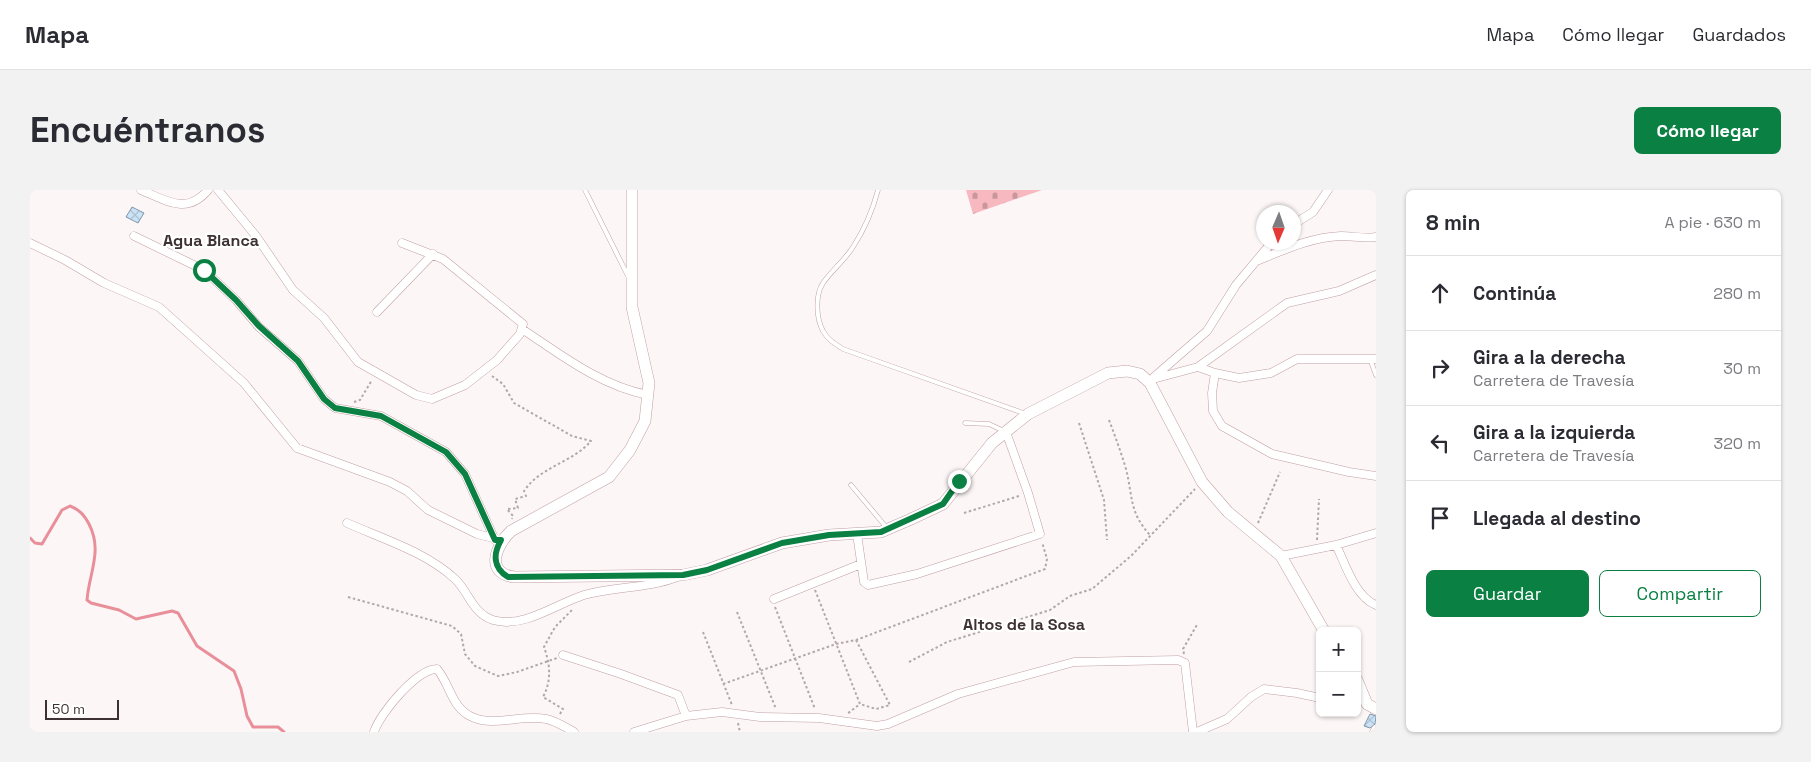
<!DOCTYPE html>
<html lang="es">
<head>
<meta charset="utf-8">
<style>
  body { margin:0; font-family:"Space Grotesk",sans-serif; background:#f2f2f3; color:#2b2b33 }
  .controls { position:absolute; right:15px; bottom:15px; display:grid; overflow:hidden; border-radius:8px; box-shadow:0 1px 4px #0004 }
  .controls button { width:45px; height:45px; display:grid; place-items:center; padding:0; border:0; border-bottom:1px solid #e1e1e2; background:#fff; color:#2b2b33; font:25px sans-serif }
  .compass { position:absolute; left:1226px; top:15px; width:45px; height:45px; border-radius:50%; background:#fff; box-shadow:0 1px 4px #0004; rotate:182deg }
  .scale { position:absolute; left:15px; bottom:12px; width:74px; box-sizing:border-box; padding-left:5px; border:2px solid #3e3133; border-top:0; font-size:14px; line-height:18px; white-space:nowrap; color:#3e3133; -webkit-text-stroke:4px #fff; paint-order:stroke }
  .stop { position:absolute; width:15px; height:15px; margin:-11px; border:4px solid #0b8043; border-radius:50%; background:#fff }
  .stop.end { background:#0b8043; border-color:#fff; box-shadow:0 1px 5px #0008 }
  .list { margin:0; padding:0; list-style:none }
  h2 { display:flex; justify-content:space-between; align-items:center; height:65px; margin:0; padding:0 20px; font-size:21px }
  h2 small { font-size:16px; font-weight:400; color:#7c7c81 }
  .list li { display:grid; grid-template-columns:32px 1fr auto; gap:15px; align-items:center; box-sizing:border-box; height:75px; padding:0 20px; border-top:1px solid #e1e1e2 }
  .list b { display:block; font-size:19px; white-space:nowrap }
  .list p { margin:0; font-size:16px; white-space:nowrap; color:#7c7c81 }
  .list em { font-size:16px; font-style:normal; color:#7c7c81 }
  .actions { display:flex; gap:10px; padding:15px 20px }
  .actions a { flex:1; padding:11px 0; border:1px solid #0b8043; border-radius:8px; text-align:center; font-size:18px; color:#0b8043 }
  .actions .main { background:#0b8043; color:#fff }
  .icon { flex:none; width:28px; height:28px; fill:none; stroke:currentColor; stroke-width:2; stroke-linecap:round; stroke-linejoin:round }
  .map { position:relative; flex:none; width:1346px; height:542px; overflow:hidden; border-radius:8px }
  header { display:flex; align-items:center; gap:30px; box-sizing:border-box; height:70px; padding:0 25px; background:#fff; border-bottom:1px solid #e1e1e2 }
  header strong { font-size:24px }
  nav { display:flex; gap:28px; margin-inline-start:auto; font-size:18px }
  .intro { display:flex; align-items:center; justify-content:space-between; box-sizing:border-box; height:120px; padding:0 30px }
  h1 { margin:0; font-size:35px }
  .button { padding:12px 22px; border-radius:8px; background:#0b8043; color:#fff; font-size:18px; font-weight:700 }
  main { display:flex; gap:30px; padding:0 30px }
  aside { flex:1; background:#fff; border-radius:8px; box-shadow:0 1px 4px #0004 }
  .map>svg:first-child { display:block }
  .cemetery { fill:url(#cemetery-stones) }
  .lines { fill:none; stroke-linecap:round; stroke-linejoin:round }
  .stream { stroke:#e88f9a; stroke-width:3 }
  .building { fill:url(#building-cross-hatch); stroke:#829aac }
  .lane-casing { stroke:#c0a0a3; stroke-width:5 }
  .street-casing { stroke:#c0a0a3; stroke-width:9 }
  .secondary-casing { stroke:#c0a0a3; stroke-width:12 }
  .path { stroke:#b2a8aa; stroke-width:2; stroke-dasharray:2.5 2.5; stroke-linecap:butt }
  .lane { stroke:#fff; stroke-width:4 }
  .street { stroke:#fff; stroke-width:8 }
  .secondary { stroke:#fff; stroke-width:11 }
  .route { stroke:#0b8043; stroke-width:6 }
  .labels { text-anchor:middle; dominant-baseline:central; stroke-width:4.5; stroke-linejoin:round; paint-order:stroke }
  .neighbourhood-label { font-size:16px; font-weight:bold; fill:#3e3133; stroke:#fff }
</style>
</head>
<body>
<header>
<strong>Mapa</strong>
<nav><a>Mapa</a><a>Cómo llegar</a><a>Guardados</a></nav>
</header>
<div class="intro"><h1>Encuéntranos</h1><a class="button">Cómo llegar</a></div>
<main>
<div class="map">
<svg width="1346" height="542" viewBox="0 0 1346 542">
  <defs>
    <pattern id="cemetery-stones" width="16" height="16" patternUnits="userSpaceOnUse" patternTransform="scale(1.25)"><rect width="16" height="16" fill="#f7b8bf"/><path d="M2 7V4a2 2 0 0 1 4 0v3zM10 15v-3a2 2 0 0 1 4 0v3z" fill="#c9969c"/></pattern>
    <pattern id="building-cross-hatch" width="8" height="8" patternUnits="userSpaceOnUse" patternTransform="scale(1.25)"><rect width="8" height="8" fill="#c9e2f6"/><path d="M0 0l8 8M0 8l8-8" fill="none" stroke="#aec2d3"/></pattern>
  </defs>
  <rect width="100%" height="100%" fill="#fdf6f7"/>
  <path class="cemetery" d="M936 0H1012L943 24Z"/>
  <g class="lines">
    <path class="stream" d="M0 348 5 353 12 354 32 320 40 316C50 320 54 325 59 334 73 361 59 383 57 410L61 413 89 420 106 429 142 421 148 423 167 456 204 481 211 499 217 526 223 537H248L254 542"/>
  </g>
  <path class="building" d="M102 17 114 23 108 33 96 27Z
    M1340 524 1346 526 1345 534 1340 538 1334 536Z"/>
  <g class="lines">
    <defs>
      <path id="lane" d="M555 0 598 86
        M848 0C843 19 834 40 823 57 815 70 802 80 793 93 785 105 786 128 793 141 797 149 805 154 813 159L996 224
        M1340 169 1346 185
        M935 233 959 234 974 241
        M821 295 856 337"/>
      <path id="street" d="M111 0C137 11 157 25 178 0
        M188 0 226 46 263 100 294 128 328 172 386 205 402 209 435 195 467 170 490 144 493 134 413 69 372 53
        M1264 34 1283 22 1298 0
        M104 46 174 80 206 110 229 137 268 171 294 209 305 218 351 226 416 262 435 284 465 350
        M0 53 35 70 74 93 129 117 214 193 267 258 360 292 377 301 398 320 447 344 471 350
        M1229 70C1256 59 1282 47 1311 46 1323 46 1334 49 1346 47
        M347 122 403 64
        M492 139C531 165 571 196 618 205
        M1168 177 1185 183 1209 188 1241 183 1267 169H1346
        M1185 183 1182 203 1183 221 1192 236 1242 264 1319 282 1346 286
        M1124 187 1177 141 1206 95 1242 52
        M1120 193 1123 189 1168 177 1257 113 1309 101 1346 85
        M317 333C353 349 396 362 425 389 439 402 442 423 463 430 493 439 526 414 554 405 584 396 617 399 647 387
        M827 344 834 392 838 395 887 384 1010 344 998 303 976 242
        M1306 355C1315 373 1325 407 1346 415
        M1251 366 1306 355 1346 343
        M744 409 831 374
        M533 465 591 484 648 505 656 526
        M344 542C350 523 387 479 407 479 420 494 421 516 440 526 462 538 491 524 516 529 526 531 535 537 544 542
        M604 542 656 526 692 522 730 527 789 528 847 536 858 534 928 504 1044 472 1148 470 1155 473 1163 542
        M1167 542 1197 529 1221 507 1234 499 1267 503 1290 508
        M1344 542 1346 539"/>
      <path id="secondary" d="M602 0V117L619 193 615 231 600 260 579 287 481 341C466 355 454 384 485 387L653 385 677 380 752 353 799 345 851 342 879 330 913 314 962 253 998 224 1078 183 1097 181 1110 184 1120 193 1172 292 1198 322 1251 366 1294 441
        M1327 490 1337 514 1346 519"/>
    </defs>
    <use href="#lane" class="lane-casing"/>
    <use href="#street" class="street-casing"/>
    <use href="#secondary" class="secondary-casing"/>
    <path class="path" d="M462 186 473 194 484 213 542 246 561 251C542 273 511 276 494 301L496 306 485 309 488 318 477 319 483 326 482 329
      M324 212 330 210 342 190
      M1079 230C1085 246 1091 262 1096 279 1103 307 1099 323 1121 346
      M1049 233 1074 310 1077 350
      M934 323 989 306
      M1228 333 1250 282
      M1287 350 1289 309
      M785 400 830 514 817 524
      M318 407 422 436 431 444 435 464 445 476 468 486 487 482 527 468
      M745 417 785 519
      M707 422 746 519
      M673 442 702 515
      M826 450 860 515 846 519 830 514
      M1154 464 1153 459 1168 433
      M879 472 917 452 1020 420 1040 406 1062 399 1101 366 1165 299
      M693 494 806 454 826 450 1015 379 1017 369 1012 352
      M530 524 533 519 513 507C522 490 520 474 514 457L525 437 543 419
      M708 533 710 542"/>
    <use href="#lane" class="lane"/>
    <use href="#street" class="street"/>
    <use href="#secondary" class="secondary"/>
  </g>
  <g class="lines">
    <path class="route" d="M174 80 206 110 229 136 268 171 294 209 305 218 351 226 416 262 435 284 465 350H471C463 364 463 378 478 387L653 385 677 380 752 353 799 345 851 342 913 314 929 291"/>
  </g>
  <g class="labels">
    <g class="neighbourhood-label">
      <text x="181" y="50">Agua Blanca</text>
      <text x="994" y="434">Altos de la Sosa</text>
    </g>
  </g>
</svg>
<div class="controls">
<button>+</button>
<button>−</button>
</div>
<svg class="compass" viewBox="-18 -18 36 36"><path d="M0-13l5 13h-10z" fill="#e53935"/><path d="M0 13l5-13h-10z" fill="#7c7c81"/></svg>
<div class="scale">50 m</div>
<div class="stop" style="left:174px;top:80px"></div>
<div class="stop end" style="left:929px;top:291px"></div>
</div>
<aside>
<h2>8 min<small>A pie · 630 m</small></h2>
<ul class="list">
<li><svg class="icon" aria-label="ahead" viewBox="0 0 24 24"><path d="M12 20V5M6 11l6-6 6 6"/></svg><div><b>Continúa</b></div><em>280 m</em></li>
<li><svg class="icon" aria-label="right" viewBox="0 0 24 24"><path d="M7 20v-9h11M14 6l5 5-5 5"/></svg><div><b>Gira a la derecha</b><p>Carretera de Travesía</p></div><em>30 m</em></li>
<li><svg class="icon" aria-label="left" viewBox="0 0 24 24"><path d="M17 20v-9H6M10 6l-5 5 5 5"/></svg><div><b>Gira a la izquierda</b><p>Carretera de Travesía</p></div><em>320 m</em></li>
<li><svg class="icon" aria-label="arrive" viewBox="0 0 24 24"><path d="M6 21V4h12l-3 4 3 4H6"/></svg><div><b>Llegada al destino</b></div></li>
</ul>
<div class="actions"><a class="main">Guardar</a><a>Compartir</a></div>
</aside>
</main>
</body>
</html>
